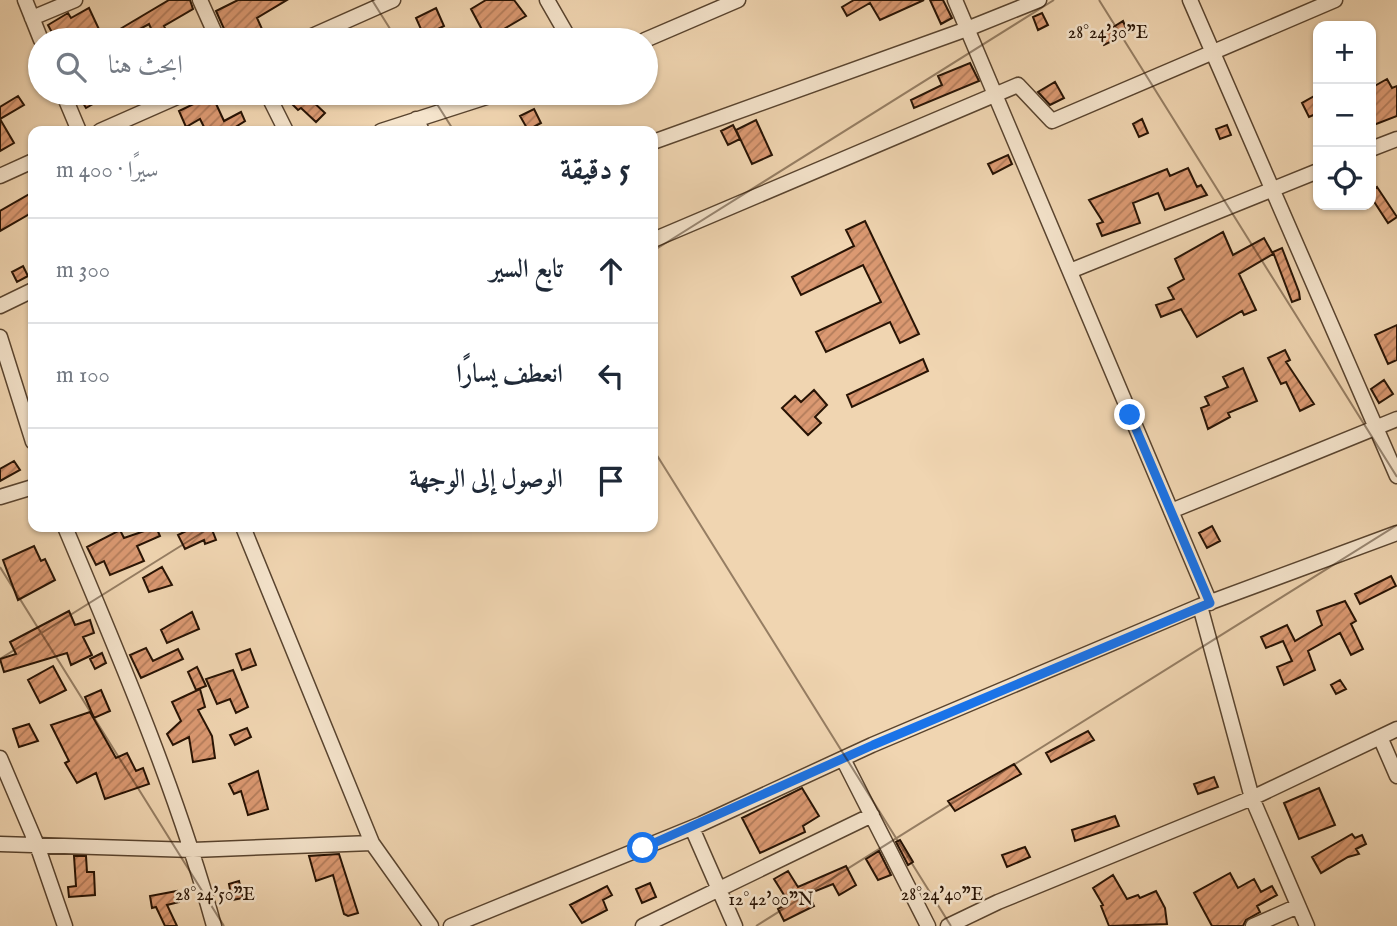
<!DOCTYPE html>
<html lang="ar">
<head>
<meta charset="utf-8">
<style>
  body { margin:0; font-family:"IM FELL English",Amiri,serif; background:#f6f6f7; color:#1f2937; direction:rtl }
  .controls { position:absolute; right:21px; top:21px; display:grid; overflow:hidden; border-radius:14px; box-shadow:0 2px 5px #0004 }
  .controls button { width:63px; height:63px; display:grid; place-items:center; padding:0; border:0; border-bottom:2px solid #e0e1e3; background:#fff; color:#1f2937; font:35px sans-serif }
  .stop { position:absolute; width:21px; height:21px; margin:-16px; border:5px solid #1a73e8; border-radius:50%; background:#fff }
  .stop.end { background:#1a73e8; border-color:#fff; box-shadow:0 2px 7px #0008 }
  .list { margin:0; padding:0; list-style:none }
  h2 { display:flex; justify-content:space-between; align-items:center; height:91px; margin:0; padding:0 28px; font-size:30px }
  h2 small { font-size:23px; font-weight:400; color:#747a83 }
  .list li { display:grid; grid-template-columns:46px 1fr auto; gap:21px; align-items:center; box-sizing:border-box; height:105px; padding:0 28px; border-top:2px solid #e0e1e3 }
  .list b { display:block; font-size:26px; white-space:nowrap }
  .list em { font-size:23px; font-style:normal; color:#747a83 }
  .icon { flex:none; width:38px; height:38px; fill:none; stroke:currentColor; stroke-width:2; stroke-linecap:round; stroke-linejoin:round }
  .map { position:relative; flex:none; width:1397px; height:926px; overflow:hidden; direction:ltr }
  .search { position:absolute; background:#fff; box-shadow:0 2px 5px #0004; left:28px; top:28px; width:630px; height:77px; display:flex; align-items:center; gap:18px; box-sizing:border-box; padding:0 24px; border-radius:38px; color:#747a83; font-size:26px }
  .panel { position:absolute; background:#fff; box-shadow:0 2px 5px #0004; left:28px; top:126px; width:630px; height:406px; border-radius:14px; direction:rtl }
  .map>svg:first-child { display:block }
  .building { fill:url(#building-hatch); stroke:#271304; stroke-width:2 }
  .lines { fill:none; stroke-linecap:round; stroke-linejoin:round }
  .minor-casing { stroke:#59442f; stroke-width:17 }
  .minor { stroke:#f5e4cc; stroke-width:14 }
  .route { stroke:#1a73e8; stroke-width:9 }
  .ticks { fill:none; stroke:#271304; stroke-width:2; stroke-opacity:0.45 }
  .ticks-label { font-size:18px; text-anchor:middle; fill:#271304; stroke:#f5e4cc; stroke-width:5; stroke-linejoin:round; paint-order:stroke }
</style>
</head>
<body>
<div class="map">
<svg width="1397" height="926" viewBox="0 0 1397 926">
  <defs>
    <pattern id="building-hatch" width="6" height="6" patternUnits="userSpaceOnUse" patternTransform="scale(1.75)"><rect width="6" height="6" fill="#db9972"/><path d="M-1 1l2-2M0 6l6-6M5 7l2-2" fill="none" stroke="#b27c5b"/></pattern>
  </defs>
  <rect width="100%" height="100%" fill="#f0d5b1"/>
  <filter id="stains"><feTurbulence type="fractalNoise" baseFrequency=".00286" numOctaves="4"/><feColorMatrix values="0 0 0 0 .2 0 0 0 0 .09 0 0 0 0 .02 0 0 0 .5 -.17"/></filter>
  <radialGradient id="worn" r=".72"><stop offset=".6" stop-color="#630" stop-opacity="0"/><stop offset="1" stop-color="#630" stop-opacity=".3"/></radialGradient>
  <path class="building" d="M169 0H190L193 9 164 26 168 35 156 40 149 24 120 40 115 32Z
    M238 0H287L257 18 262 29 239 40H229L216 11Z
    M486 0H514L526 16 487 39 471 9Z
    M854 0H924L880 20 870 3 847 16 842 7Z
    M930 0H943L952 18 941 24Z
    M89 8 104 40H56L48 25 68 13 71 18Z
    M436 8 444 26 424 36 416 18Z
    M1042 13 1048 25 1038 30 1033 17Z
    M1123 21 1128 33 1104 45 1099 36Z
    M970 63 979 81 914 108 911 100 942 85 938 76Z
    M1387 79 1392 88 1397 86V116L1371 126V88Z
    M1055 82 1064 98 1050 105 1038 92Z
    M77 93H112L86 108Z
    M281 93H316L310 99 325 113 316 122 301 108 298 110Z
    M1318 94V113L1309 117 1302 103Z
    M212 95 224 121 241 112 245 121 229 131H206L200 119 186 127 179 111Z
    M18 96 24 105 0 119V107Z
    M534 109 541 123 528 130 520 116Z
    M0 119 14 143 0 151Z
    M1142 119 1148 133 1139 137 1133 124Z
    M756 120 772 155 752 164 736 130Z
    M733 125 740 139 728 145 721 131Z
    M1227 125 1231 135 1220 139 1216 129Z
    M1008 155 1012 164 993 174 988 164Z
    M1188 168 1197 187 1201 185 1207 195 1165 210 1158 193 1133 203 1140 223 1102 236 1097 224 1103 222 1089 200 1167 169 1170 176Z
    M1377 187 1397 217 1388 223 1371 197V191Z
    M33 192V212L0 231V211Z
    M865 221 919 334 900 343 890 322 826 352 816 332 881 302 863 265 801 295 792 277 854 246 846 230Z
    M1223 232 1233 255 1264 238 1273 254 1239 274 1256 310 1244 315 1242 311 1197 337 1181 309 1161 317 1156 305 1174 299 1168 288 1184 279 1175 259Z
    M1282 248 1299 292 1300 299 1292 302 1273 252Z
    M23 266 28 276 17 282 12 272Z
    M1397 325V360L1388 364 1375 335Z
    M1285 350 1290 360 1286 362 1314 404 1300 411 1286 382 1281 384 1268 358Z
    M923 359 928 371 852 407 847 395Z
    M1243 368 1257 401 1228 413 1230 417 1208 429 1201 408 1209 405 1205 397 1228 387 1223 377Z
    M1384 380 1393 394 1379 403 1371 389Z
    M814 390 827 405 815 417 821 423 808 435 782 408 795 396 801 402Z
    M14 461 20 470 0 481V469Z
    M1212 526 1220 541 1207 548 1199 533Z
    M156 527 160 536 137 546 144 561 110 575 104 561 96 565 87 547 120 530 124 538Z
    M194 527H211L216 540 205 544 204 540 185 549 178 535Z
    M34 546 41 561 45 559 55 580 18 600 3 560Z
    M162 567 172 585 149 592 143 578Z
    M1391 576 1396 586 1360 604 1355 594Z
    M1345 601 1356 621 1351 624 1363 649 1351 655 1340 633 1308 651 1315 670 1284 685 1277 667 1292 661 1283 641 1266 648 1261 637 1287 625 1295 641 1322 625 1317 611Z
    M69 611 75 625 90 620 94 633 83 637 92 655 71 665 67 653 4 672 0 659 16 654 10 642Z
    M192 612 199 629 167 643 161 630Z
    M146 648 153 661 178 649 183 659 141 678 130 655Z
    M250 649 256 665 242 670 236 654Z
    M102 653 106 663 95 669 90 659Z
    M53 666 66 690 40 703 28 680Z
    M197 667 206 686 196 690 188 672Z
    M233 670 248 707 236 713 230 699 217 704 206 679Z
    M1340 680 1346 689 1336 694 1331 685Z
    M200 689 205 707 198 710 212 736 215 758 193 762 189 737 173 745 167 734 181 721 172 702Z
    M101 690 110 711 94 718 85 697Z
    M90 712 116 758 127 753 136 771 143 768 149 784 105 799 96 773 77 783 65 763 69 761 51 725Z
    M29 724 38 741 19 747 13 729Z
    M247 728 251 737 235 745 230 735Z
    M1088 731 1094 740 1051 762 1046 753Z
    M1014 764 1021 774 955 811 948 801Z
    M258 771 268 809 248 815 241 791 234 794 229 784Z
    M1214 777 1218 787 1198 794 1194 784Z
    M802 788 819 816 803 826 805 832 760 853 742 818Z
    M1319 788 1335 825 1299 839 1284 803Z
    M1115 816 1119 826 1075 841 1072 830Z
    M1352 834 1355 838 1362 835 1366 844 1356 849 1359 854 1348 857 1321 873 1312 857Z
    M900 840 913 862 908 865 896 842Z
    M1025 847 1030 857 1007 867 1002 855Z
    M879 851 891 875 878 880 866 859Z
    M339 854 358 913 348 916 344 914 333 875 316 881 309 856Z
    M74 856H86L87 872H94L95 895 69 897 68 887 76 886Z
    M846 866 856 885 839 895 833 884 808 894 814 906 784 921 778 909 785 905 781 897 784 895 774 879 788 871 798 887Z
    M1230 873 1238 888 1254 879 1261 892 1272 886 1277 895 1257 906 1260 912 1246 920 1243 926H1212L1194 893Z
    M1113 875 1127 899 1138 895 1140 898 1156 891 1165 908 1167 924 1109 926 1101 906 1103 905 1093 888Z
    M239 881 243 898 232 900 229 884Z
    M650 883 656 897 642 903 636 889Z
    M607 886 612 895 603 900 607 910 582 923 570 905Z
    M177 891 179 902 167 905 177 926H165L156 907 152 908 150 896Z"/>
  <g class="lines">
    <defs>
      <path id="minor" d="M25 0 41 40
        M200 0 218 40
        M547 0 570 40
        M955 0 1210 603
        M1190 0 1397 476
        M32 18 75 0
        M303 40 393 0
        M645 40 738 0
        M63 93 79 131
        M267 93 286 131
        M416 119 422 131
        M100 131 186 93
        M381 131 499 93
        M653 142 967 29 1039 0
        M1371 149 1397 139
        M0 176 33 161
        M653 240 1018 85 1052 121 1335 0
        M1070 271 1318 171
        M0 306 33 290
        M0 337 33 442
        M0 497 33 487
        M1171 511 1397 419
        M65 527C120 658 176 788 214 926
        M243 527 372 843 431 926
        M1200 606 1252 798 1307 926
        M1380 737 1397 776
        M0 758 37 845 65 926
        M843 759 928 926
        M692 828 735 926
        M0 844 193 850 372 843
        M451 926 701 824 872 745 1200 606 1397 533
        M643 926 872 815
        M948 926 998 902 1252 798 1397 729
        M1253 926 1298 906"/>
    </defs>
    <use href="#minor" class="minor-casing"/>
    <use href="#minor" class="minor"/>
  </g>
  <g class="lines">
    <path class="route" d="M643 848 873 745 1210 603 1130 415"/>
  </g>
  <path class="ticks" d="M372 0 397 40M1099 0 1397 477M430 93 454 131M653 251 1054 0M653 449 951 926M0 567 224 926M0 659 211 527M756 926 1397 525"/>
  <g class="ticks-label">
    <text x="1108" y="38">28°24'30"E</text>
    <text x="215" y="900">28°24'50"E</text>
    <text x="942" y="900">28°24'40"E</text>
    <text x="771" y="905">12°42'00"N</text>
  </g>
  <rect width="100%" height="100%" filter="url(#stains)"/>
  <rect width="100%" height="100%" fill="url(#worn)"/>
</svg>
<div class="controls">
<button>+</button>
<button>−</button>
<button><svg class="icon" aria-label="locate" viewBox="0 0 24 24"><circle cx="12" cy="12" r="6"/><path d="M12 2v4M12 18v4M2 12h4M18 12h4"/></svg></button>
</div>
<div class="stop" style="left:643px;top:848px"></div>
<div class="stop end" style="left:1130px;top:415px"></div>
<div class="search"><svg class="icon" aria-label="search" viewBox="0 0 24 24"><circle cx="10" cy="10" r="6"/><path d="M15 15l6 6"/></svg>ابحث هنا</div>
<section class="panel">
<h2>5 دقيقة<small>سيرًا · 400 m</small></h2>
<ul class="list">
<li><svg class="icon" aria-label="ahead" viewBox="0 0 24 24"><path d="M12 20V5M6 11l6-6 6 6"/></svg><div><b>تابع السير</b></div><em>300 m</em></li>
<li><svg class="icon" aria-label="left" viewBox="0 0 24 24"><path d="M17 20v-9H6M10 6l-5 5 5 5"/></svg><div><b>انعطف يسارًا</b></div><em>100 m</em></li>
<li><svg class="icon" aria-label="arrive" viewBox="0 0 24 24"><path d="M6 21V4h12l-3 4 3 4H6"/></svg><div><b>الوصول إلى الوجهة</b></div></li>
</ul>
</section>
</div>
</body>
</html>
